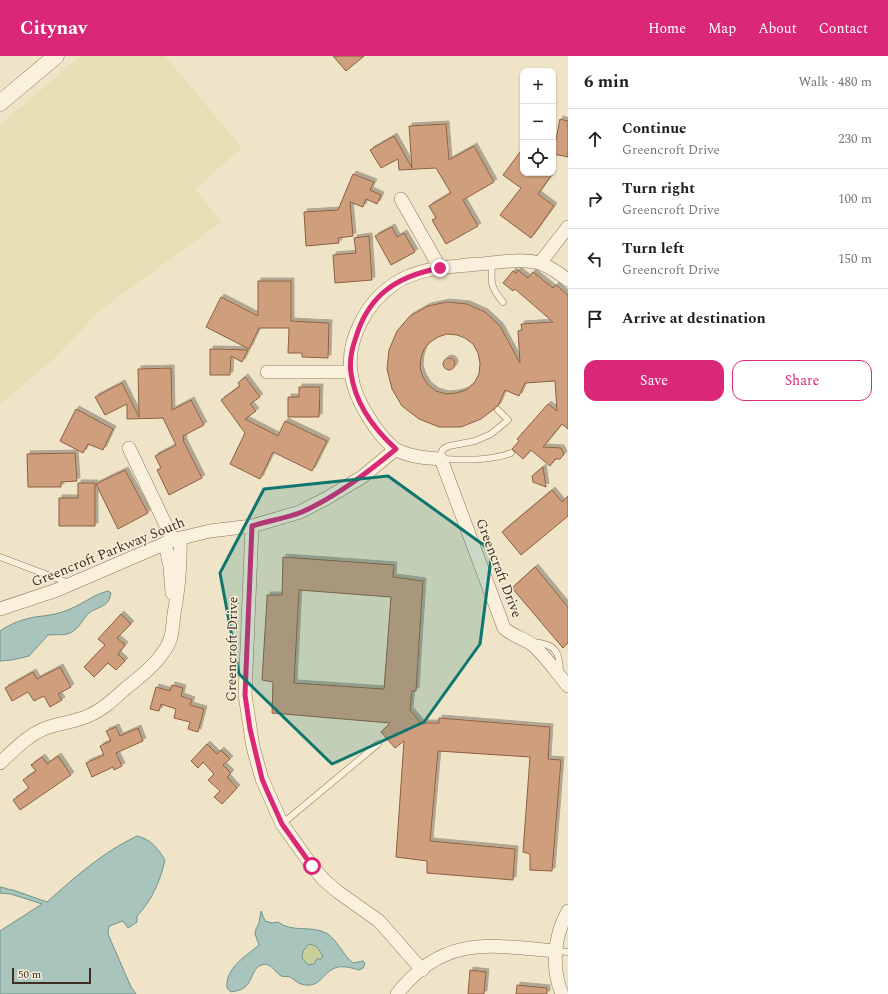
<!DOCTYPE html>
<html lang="en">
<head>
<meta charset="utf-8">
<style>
  body { margin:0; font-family:Spectral,serif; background:#f6f6f6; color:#202124 }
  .controls { position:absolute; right:12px; top:12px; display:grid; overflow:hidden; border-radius:8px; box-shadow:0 1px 3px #0004 }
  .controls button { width:36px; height:36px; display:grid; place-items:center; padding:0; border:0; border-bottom:1px solid #e0e0e0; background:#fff; color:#202124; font:20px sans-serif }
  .scale { position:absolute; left:12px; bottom:10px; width:79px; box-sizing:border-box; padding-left:4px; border:2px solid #3d2e20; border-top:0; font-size:11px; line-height:14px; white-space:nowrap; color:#3d2e20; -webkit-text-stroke:3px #f7eed8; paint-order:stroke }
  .stop { position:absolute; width:12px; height:12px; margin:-9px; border:3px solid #db2777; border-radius:50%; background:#fff }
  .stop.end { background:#db2777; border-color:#fff; box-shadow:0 1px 4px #0008 }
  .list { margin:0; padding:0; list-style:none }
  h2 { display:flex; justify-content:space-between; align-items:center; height:52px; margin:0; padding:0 16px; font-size:17px }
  h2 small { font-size:13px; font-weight:400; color:#757577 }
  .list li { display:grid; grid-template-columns:26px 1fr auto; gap:12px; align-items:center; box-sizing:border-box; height:60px; padding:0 16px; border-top:1px solid #e0e0e0 }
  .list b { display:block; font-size:15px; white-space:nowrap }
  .list p { margin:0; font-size:13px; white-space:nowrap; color:#757577 }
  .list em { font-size:13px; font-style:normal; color:#757577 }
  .actions { display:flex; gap:8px; padding:12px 16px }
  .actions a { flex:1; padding:9px 0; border:1px solid #db2777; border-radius:12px; text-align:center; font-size:14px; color:#db2777 }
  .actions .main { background:#db2777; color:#fff }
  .icon { flex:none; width:22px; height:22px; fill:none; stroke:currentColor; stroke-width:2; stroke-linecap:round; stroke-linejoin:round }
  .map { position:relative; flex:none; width:568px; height:938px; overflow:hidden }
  header { display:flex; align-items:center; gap:24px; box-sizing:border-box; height:56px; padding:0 20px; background:#db2777; color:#fff }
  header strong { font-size:19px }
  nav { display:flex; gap:22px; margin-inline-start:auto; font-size:14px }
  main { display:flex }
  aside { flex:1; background:#fff }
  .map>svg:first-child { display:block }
  .farmland { fill:#e6deb5 }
  .green { fill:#c9cf9b }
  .water { fill:#a9c4bc; stroke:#6f938a; fill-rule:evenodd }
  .building { fill:#cf9f7d; stroke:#8d5f41; fill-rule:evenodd; filter:url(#shadow) }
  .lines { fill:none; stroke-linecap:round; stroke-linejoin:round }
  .service-casing { stroke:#8d765c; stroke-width:7 }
  .minor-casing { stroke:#8d765c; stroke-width:14 }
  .tertiary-casing { stroke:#8d765c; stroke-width:17 }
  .service { stroke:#faf1dc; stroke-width:6 }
  .minor { stroke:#faf1dc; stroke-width:13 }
  .tertiary { stroke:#faf1dc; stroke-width:16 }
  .route { stroke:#db2777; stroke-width:5 }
  .marked { fill:#0f766e; fill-opacity:0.2; stroke:#0f766e; stroke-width:3; stroke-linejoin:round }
  .labels { text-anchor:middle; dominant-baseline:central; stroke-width:3; stroke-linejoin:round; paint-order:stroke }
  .street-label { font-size:14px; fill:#3d2e20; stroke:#f7eed8 }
</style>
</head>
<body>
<header>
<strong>Citynav</strong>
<nav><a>Home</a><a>Map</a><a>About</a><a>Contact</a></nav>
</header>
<main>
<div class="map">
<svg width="568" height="938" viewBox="0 0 568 938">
  <defs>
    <filter id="shadow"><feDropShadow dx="3" dy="-3" stdDeviation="0" flood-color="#0004"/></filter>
  </defs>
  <rect width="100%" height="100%" fill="#f0e4c8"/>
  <path class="farmland" d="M81 0H165L242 92 195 133 221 166 99 255 56 301 0 348V69Z"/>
  <path class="green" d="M309 888C318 890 319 893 323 901L321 903H317L314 908 308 909 302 902 303 895Z"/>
  <path class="water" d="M108 535 111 537C109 552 98 550 89 557 82 564 79 573 70 577 63 580 56 578 48 579L29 600 12 604 0 605V575C10 568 23 563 35 561 44 560 53 559 62 556 79 551 92 539 108 535Z
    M137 780C151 783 158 793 165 804 160 826 152 844 137 860V866L128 872 123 865 109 870 108 878 131 931 136 938H0V875L42 848 11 838 0 837V831C4 831 8 834 13 834L47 846C75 821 103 796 137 780Z
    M261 855 265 865 272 867 278 866C292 877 311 869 326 877 338 884 342 898 353 907L363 905 365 908 363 912 359 914C352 912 345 910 338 911 322 915 321 934 301 928 297 927 294 923 290 921 288 920 284 921 281 920 275 916 270 905 261 909 252 913 253 924 245 931 242 934 236 935 231 936L227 932C225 912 245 901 259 889L255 878 256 873 259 867ZM309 888C318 890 319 893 323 901L321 903H317L314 908 308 909 302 902 303 895Z"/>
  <path class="building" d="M333 0H364L346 15Z
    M560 63 568 65V101L553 98Z
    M446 68 449 104 474 90 494 126 463 144 478 170 446 188 432 164 436 162 429 150 451 137 436 112 399 114 398 103 381 112 370 94 394 80 412 112 409 70Z
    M523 92V117H553L538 138 554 150 531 182 500 159 521 132 503 119Z
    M353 118 374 126 370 134 381 139 377 148 366 143 363 151 350 146 353 180 338 182 339 187 306 190 304 156 338 154Z
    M392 171 397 181 404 177 415 196 391 209 375 180Z
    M369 180 372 224 335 227 333 199 356 197 354 182Z
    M518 214 528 222 533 216 553 232 556 229 568 239V373L562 368 543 391 561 392 564 398 560 403H555L550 410 531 394 523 403 512 393 519 385 517 383 548 348 557 355 555 325 525 327 519 340 505 334 498 350 481 363 461 371H439L419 363 402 350 392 333 387 313 389 294 397 275 410 260 428 250 447 246 467 248 485 256 500 270 520 307 518 275 522 274 521 268 553 266 515 233 513 235 503 227 513 215 516 217ZM447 278 457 279 465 282 473 288 478 297 480 307 479 318 474 327 466 334 456 337 446 338 436 335 428 329 423 321 420 312 421 302 424 293 430 286 438 281Z
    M258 225H291V265L329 267 328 302 302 301V297H288L289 272H259L249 293 206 271 221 241 258 260Z
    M210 293H217L248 294 242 306 231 300 230 319H210Z
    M443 308a6 6 0 1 1 12 0a6 6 0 1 1-12 0Z
    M171 312 172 354 191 344 204 369 183 380 184 384H183L202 422 169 439 157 414 161 412 155 400 176 389 163 362 127 363V348L105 359 95 341 122 327 139 361 138 313Z
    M245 321 260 341 250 348 256 355 245 363 278 380 285 365 327 385 312 415 273 396 260 423 230 408 245 377 221 344 240 330 238 327Z
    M299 331H320L319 361H288V341H299Z
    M76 353 113 373 103 394 88 388 83 397 60 385Z
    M75 397 77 425 61 426V431H28L27 398Z
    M543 411 546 431 533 426 532 420Z
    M125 414 148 457 118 473 96 428Z
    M78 427H95V470H59V442H78Z
    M552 434 562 446 568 440V460L521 499 502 476Z
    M283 501 394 509 393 521 423 525 416 635H412L410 654 421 667H439V662L550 671 548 703 561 704 552 815 530 814V798L523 796 530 701 438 695 430 785 515 793 513 824 427 817V805L396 801 404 685 395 692 381 676 390 667 272 657 273 626 262 624 267 543V539H282ZM299 534 391 541 384 633 294 627Z
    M535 511 568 551V587L563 592 512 532Z
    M121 558 131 568 117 582 125 589 118 598 125 605 116 614 108 607 94 621 84 611 105 589 98 583Z
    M60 611 71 631 58 638 62 644 50 651 44 640 34 645 28 636 12 645 5 632 33 616 37 623Z
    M172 629 183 632 181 640 192 644 190 649 204 653 198 676 188 673 190 666 174 662 176 653 161 648 159 655 150 653 156 631 170 635Z
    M116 671 120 680 138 672 143 685 116 697 122 710 114 714 113 711 92 721 86 707 104 699 100 690 111 685 106 675Z
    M207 688 217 698 221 694 230 703 223 709 231 717 227 721 237 732 222 748 214 741 220 735 208 724 214 718 203 706 198 712 191 705Z
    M58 700 71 719 20 754 13 744 29 732 23 724 36 715 31 709 42 701 47 708Z
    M470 914 486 916 484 938H468Z
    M517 929 547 932V938H516Z"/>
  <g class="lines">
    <defs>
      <path id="service" d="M492 207C491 226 490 231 503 246
        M498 354 508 364 491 378 475 385 449 390 443 393 441 397V403C464 404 490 405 511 397
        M0 501 69 527
        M533 586C556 588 560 596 560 617
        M282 768 378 688
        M556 895 568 896"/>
      <path id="minor" d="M401 143 440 212
        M540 207 568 171
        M568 224C560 218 552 212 542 208 525 201 497 207 479 208 450 211 419 211 394 228 367 246 346 284 351 317 353 334 360 348 369 362 375 372 387 388 397 394 410 401 427 402 441 403L504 572C513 581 525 582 534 590 546 601 557 617 568 630
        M267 316H351
        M129 392 173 484
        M252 470 245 639 253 691 262 723 282 768 312 810 324 824 338 836 379 865 422 914
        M165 487 170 510 172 537
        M0 553 57 534 173 484 210 475 252 470 300 456 327 442 362 421 396 393
        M0 707C14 694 28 679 46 672 60 667 76 666 90 659 104 653 115 642 126 632 139 622 153 611 162 598 173 584 172 575 174 558 179 531 181 510 180 482
        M397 938C443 879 489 889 555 895
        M562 938C551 912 554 880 568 855"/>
      <path id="tertiary" d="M0 47 56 0"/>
    </defs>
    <use href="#service" class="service-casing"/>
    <use href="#minor" class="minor-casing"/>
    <use href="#tertiary" class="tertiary-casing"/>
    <use href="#service" class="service"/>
    <use href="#minor" class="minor"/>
    <use href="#tertiary" class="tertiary"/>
  </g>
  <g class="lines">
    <path class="route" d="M312 810 282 768 268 737 262 723 250 673 245 639 252 470C268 465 287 462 302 456 337 440 367 417 396 393 374 373 355 347 351 317 349 304 352 292 356 281 369 238 398 220 440 212"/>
  </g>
  <path class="marked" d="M388 420 492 495 480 588 424 666 332 708 239 618 220 517 264 433Z"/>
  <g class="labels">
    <g class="street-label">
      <text transform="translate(108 496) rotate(-22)">Greencroft Parkway South</text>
      <text transform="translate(499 512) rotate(69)">Greencraft Drive</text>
      <text transform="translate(232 593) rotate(-89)">Greencroft Drive</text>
    </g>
  </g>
</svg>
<div class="controls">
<button>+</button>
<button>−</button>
<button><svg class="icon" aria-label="locate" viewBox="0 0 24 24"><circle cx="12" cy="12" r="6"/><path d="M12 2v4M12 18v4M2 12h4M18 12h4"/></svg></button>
</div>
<div class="scale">50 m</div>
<div class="stop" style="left:312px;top:810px"></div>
<div class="stop end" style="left:440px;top:212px"></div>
</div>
<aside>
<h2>6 min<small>Walk · 480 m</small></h2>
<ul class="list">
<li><svg class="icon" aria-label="ahead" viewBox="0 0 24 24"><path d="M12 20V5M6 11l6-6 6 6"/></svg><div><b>Continue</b><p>Greencroft Drive</p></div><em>230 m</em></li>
<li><svg class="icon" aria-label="right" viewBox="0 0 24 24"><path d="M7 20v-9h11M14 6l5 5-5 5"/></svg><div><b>Turn right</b><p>Greencroft Drive</p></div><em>100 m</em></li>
<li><svg class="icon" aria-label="left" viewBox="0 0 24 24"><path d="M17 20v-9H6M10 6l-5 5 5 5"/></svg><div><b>Turn left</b><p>Greencroft Drive</p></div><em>150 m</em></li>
<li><svg class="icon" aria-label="arrive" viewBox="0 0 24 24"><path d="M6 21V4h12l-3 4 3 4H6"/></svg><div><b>Arrive at destination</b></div></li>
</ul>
<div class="actions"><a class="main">Save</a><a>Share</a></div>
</aside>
</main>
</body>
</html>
